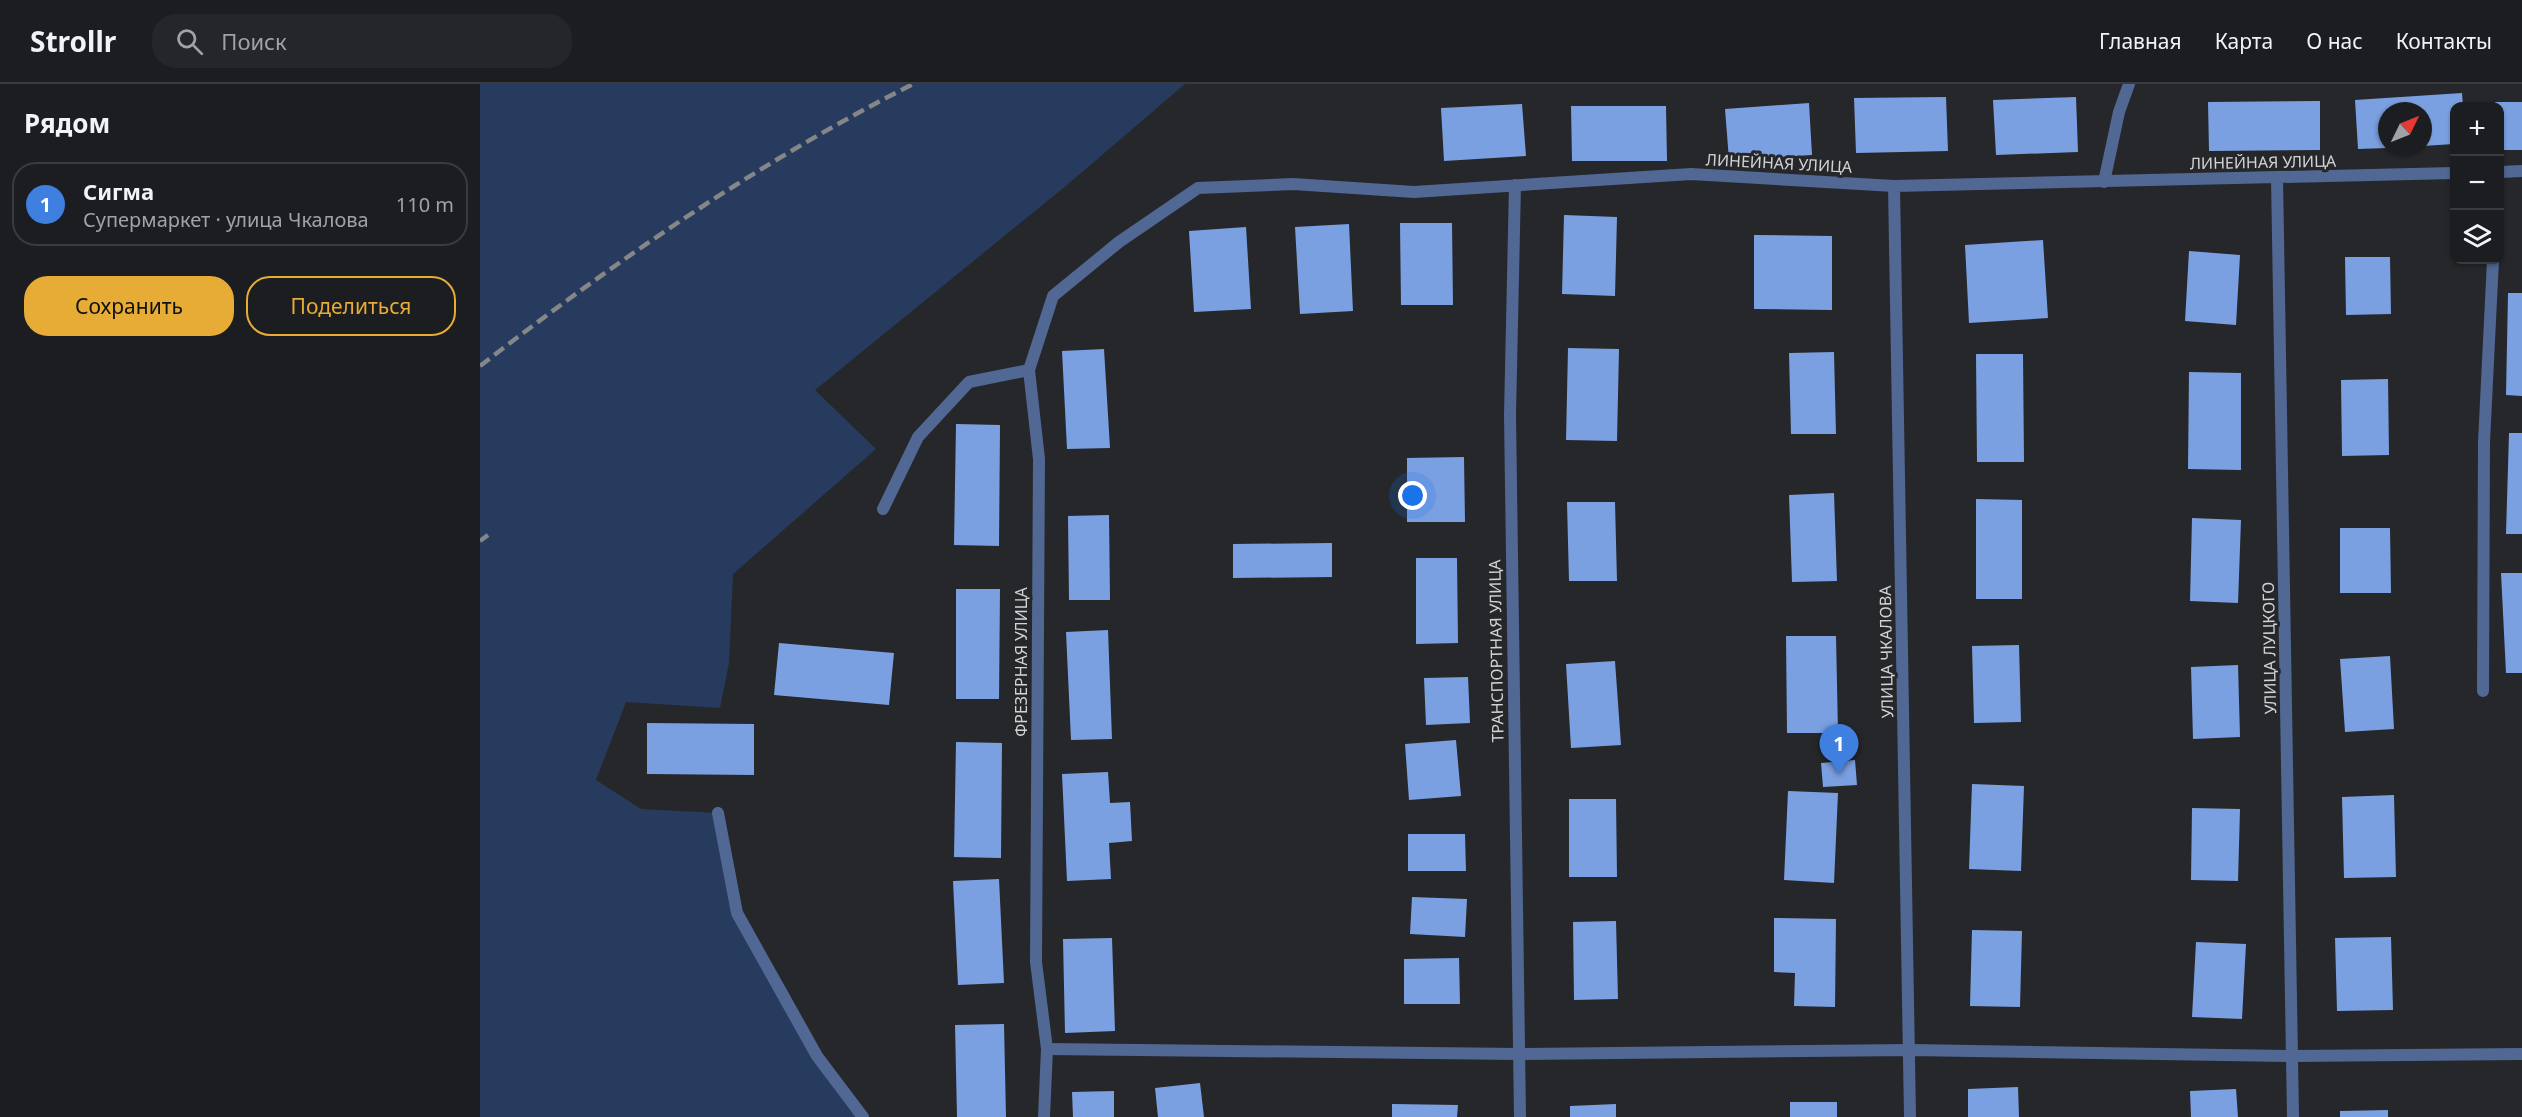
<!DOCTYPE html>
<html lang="ru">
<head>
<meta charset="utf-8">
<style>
  body { margin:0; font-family:"Noto Sans",sans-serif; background:#252629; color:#f1f3f6 }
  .controls { position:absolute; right:18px; top:18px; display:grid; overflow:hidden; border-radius:12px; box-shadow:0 2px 4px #0004 }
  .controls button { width:54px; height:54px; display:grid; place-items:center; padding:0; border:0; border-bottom:2px solid #3a3b3e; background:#1c1d20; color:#f1f3f6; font:30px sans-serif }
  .compass { position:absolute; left:1898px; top:18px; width:54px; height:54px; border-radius:50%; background:#1c1d20; box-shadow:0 2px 4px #0004; rotate:47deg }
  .you { position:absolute; left:933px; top:412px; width:21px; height:21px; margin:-15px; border:4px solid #fff; border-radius:50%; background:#1a73e8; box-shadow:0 0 0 9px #1a73e833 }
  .badge { display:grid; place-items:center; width:39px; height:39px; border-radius:50%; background:#e6ac36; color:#fff; font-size:20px; font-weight:700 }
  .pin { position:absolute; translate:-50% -50px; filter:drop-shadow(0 2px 3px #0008) }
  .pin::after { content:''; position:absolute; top:32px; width:21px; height:18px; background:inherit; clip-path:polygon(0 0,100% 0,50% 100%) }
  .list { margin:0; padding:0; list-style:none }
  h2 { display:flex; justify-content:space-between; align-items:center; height:78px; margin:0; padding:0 24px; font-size:26px }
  h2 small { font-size:20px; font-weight:400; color:#a0a2a5 }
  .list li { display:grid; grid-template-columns:39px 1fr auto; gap:18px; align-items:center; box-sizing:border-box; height:84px; margin:0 12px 12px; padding:0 12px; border:2px solid #3a3b3e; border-radius:24px }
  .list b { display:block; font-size:22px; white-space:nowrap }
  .list p { margin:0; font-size:20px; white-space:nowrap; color:#a0a2a5 }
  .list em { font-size:20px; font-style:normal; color:#a0a2a5 }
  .actions { display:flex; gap:12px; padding:18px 24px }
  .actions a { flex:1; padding:14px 0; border:2px solid #e6ac36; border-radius:24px; text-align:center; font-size:21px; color:#e6ac36 }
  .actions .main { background:#e6ac36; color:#111 }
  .icon { flex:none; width:33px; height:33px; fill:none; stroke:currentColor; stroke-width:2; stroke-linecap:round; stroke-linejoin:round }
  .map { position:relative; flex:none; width:2042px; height:1033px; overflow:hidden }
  header { display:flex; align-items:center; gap:36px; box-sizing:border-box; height:84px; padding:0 30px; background:#1c1d20; border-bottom:2px solid #3a3b3e }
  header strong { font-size:28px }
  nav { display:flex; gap:33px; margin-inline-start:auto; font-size:21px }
  .search { width:420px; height:54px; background:#252629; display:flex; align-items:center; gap:15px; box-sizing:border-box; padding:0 21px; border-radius:24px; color:#a0a2a5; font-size:22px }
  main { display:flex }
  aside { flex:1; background:#1c1d20 }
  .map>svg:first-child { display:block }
  .green { fill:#273b5e }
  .building { fill:#7ba0e1 }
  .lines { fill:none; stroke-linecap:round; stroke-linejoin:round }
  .lane { stroke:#506893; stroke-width:12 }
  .street { stroke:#506893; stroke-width:12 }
  .rail { stroke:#858688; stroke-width:4.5; stroke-dasharray:12 6; stroke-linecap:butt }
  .labels { text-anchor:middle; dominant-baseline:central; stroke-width:6; stroke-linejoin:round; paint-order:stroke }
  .street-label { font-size:16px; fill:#d2d3d5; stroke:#26272a }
</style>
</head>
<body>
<header>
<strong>Strollr</strong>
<div class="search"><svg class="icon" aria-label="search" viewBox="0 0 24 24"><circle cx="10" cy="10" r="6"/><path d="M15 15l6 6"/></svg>Поиск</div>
<nav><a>Главная</a><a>Карта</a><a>О нас</a><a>Контакты</a></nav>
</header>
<main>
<aside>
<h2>Рядом<small></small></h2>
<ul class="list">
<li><span class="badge" style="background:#3f7fe0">1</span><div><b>Сигма</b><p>Супермаркет · улица Чкалова</p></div><em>110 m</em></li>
</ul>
<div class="actions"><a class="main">Сохранить</a><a>Поделиться</a></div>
</aside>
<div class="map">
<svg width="2042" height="1033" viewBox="0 0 2042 1033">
  <rect width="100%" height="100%" fill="#26272a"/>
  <path class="green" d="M0 0H705L587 101 335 306 396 365 253 490 249 579 240 624 146 618 116 696 161 725 238 729 257 829 337 972 383 1033H0Z"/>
  <path class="building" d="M1982 9 1983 22H1974V60L1943 62V27H1907V64L1878 65 1875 16Z
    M1466 13 1468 67 1376 69 1374 14Z
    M1596 13 1598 68 1516 71 1513 16Z
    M1840 17V66L1729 67 1728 18Z
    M2015 18H2042V66H2020V22H2015Z
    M1329 19 1332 71 1249 76 1245 25Z
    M1042 20 1046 72 964 77 961 24Z
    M1091 22H1186L1187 77H1092Z
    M1084 131 1137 133 1135 212 1082 210Z
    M920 139H972L973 221H921Z
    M869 140 873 227 820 230 815 143Z
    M766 143 771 225 714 228 709 147Z
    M1274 151 1352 152V226L1274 225Z
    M1563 156 1568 234 1489 239 1485 161Z
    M1709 167 1760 171 1756 241 1705 237Z
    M1865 173H1910L1911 230 1866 231Z
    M2028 209H2042V312L2026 311Z
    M1088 264 1139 265 1137 357 1086 356Z
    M624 265 630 364 587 365 582 267Z
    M1354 268 1356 350H1311L1309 269Z
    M1496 270H1543L1544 378H1497Z
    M1709 288 1761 289V386L1708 385Z
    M1908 295 1909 371 1862 372 1861 296Z
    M476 340 520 341 519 462 474 461Z
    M2029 349H2042V450H2026Z
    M984 373 985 438H927V374Z
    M1354 409 1357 497 1312 498 1309 411Z
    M1496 415 1542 416V515H1496Z
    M1087 418H1135L1137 497H1089Z
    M629 431 630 516H589L588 432Z
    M1712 434 1761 436 1758 519 1710 517Z
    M1860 444H1910L1911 509H1860Z
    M852 459V493L753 494V460Z
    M936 474H977L978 559 936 560Z
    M2021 489H2042V589H2026Z
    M476 505H520L519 615H476Z
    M628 546 632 655 591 656 586 548Z
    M1306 552H1356L1358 649H1307Z
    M299 559 414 569 409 621 294 611Z
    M1539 561 1541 638 1494 639 1492 562Z
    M1910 572 1914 645 1865 648 1860 575Z
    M1135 577 1141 661 1091 664 1086 580Z
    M1758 581 1760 653 1713 655 1711 583Z
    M988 593 990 639 946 641 944 594Z
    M167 639 274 640V691L167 690Z
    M976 656 981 712 929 716 925 660Z
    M476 658 522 659 521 774 474 773Z
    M1375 676 1377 701 1343 703 1341 679Z
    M628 688 630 719 650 718 652 757 629 759 631 795 587 797 582 690Z
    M1492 700 1544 702 1541 787 1489 785Z
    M1308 707 1358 709 1354 799 1304 796Z
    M1914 711 1916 793 1864 794 1862 713Z
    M1089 715H1136L1137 793H1089Z
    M1712 724 1760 725 1758 797 1711 796Z
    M928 750H985L986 787H928Z
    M519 795 524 899 478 901 473 797Z
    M932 813 987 815 985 853 930 850Z
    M1294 834 1356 835 1355 923 1314 922 1315 889 1294 888Z
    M1136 837 1138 915 1094 916 1093 838Z
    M1492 846 1542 847 1540 923 1490 922Z
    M1911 853 1913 926 1857 927 1855 854Z
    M632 854 635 947 585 949 583 855Z
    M1716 858 1766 860 1762 935 1712 933Z
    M979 874 980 920H924V875Z
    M524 940 526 1033H477L475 941Z
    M720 999 724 1033H678L675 1004Z
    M1538 1003 1539 1033H1488V1005Z
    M1756 1005 1758 1033H1711L1710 1007Z
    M634 1007V1033H593L592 1008Z
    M1310 1018H1357V1033H1310Z
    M912 1020 978 1021 977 1033H912Z
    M1136 1020V1033H1090V1022Z
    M1908 1026V1033H1860V1027Z"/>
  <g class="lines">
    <path class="lane" d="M1624 98 1639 28 1649 0
      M403 425 438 353 489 298 549 286
      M2003 607 2004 358 2013 176
      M238 729 257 829 337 972 383 1033
      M567 965 1039 970 1431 966 1813 972 2042 970"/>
    <path class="street" d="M2020 88 2042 87
      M1797 94 1813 1033
      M1035 101 1030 331 1040 1033
      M1414 102 1430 1033
      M564 1033 567 965 556 878 559 375 549 286 573 212 639 158 718 104 813 100 934 108 1211 90 1414 102 1974 89"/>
    <path class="rail" d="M0 282C137 176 279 78 433 0
      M0 457 8 451"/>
  </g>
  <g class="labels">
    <g class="street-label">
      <text transform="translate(1783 78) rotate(-1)">ЛИНЕЙНАЯ УЛИЦА</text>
      <text transform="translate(1299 79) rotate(3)">ЛИНЕЙНАЯ УЛИЦА</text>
      <text transform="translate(1789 564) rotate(-91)">УЛИЦА ЛУЦКОГО</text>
      <text transform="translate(1016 567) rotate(-91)">ТРАНСПОРТНАЯ УЛИЦА</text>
      <text transform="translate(1406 568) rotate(-91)">УЛИЦА ЧКАЛОВА</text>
      <text transform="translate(541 578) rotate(-90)">ФРЕЗЕРНАЯ УЛИЦА</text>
    </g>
  </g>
</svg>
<div class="controls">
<button>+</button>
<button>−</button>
<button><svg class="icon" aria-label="layers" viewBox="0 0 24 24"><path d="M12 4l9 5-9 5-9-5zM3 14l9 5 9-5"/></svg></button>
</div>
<svg class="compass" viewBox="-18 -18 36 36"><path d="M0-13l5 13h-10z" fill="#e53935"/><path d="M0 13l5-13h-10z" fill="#a0a2a5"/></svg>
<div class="you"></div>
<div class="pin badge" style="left:1359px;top:690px;background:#3f7fe0">1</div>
</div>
</main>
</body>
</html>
